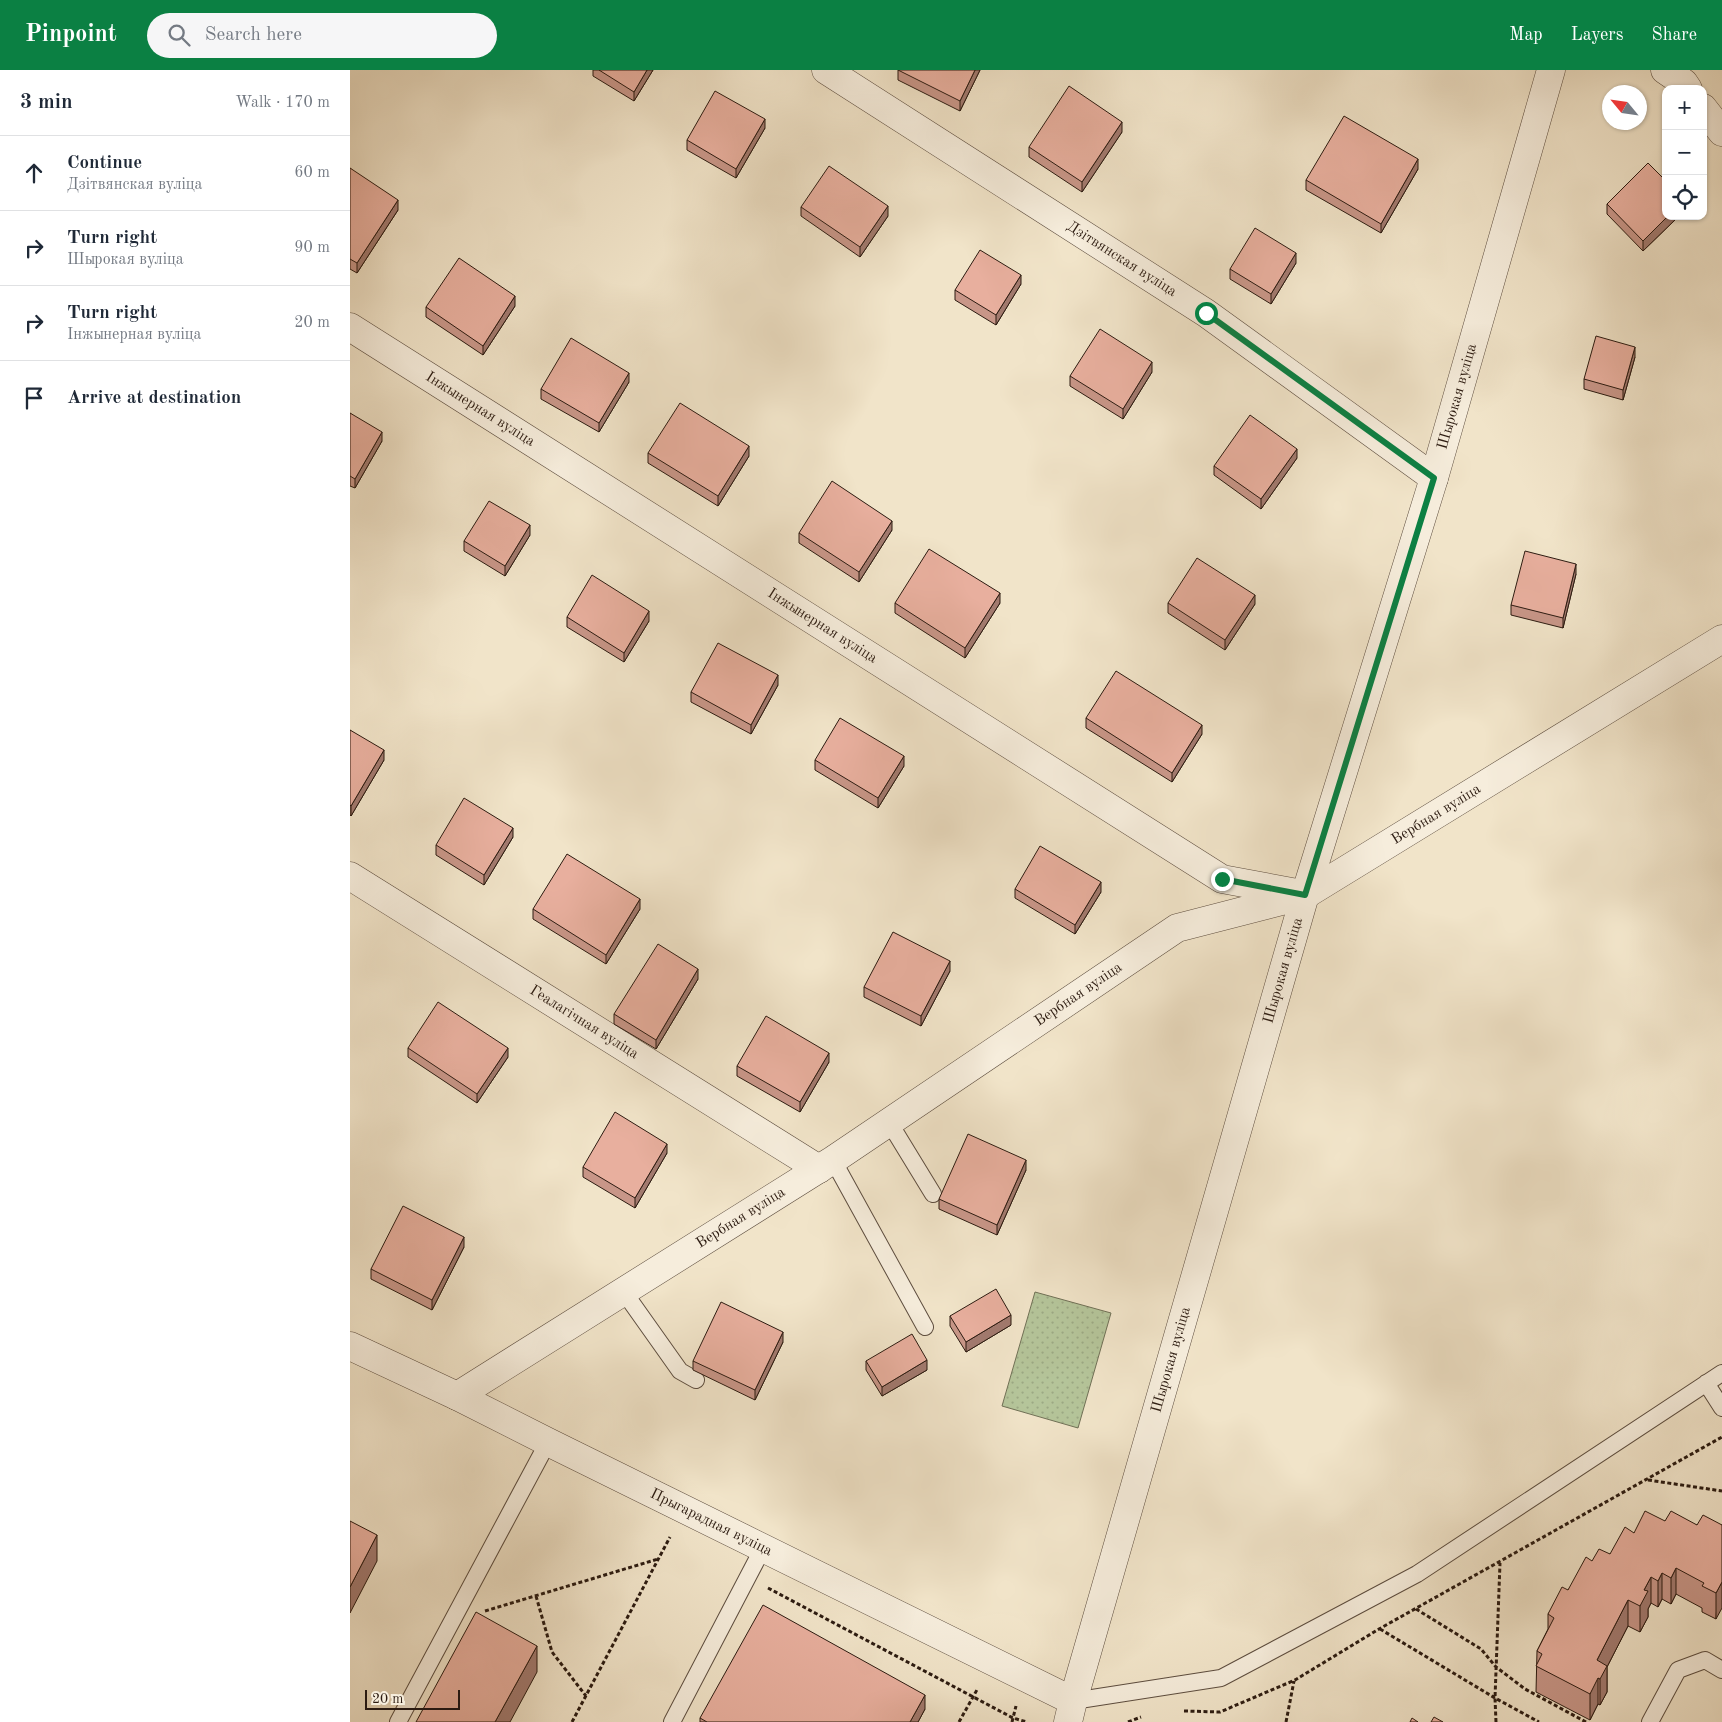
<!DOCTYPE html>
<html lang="en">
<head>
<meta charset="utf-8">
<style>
  body { margin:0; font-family:"Old Standard TT",serif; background:#f6f6f7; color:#1f2937 }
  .controls { position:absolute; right:15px; top:15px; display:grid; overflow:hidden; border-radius:10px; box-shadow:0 1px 4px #0004 }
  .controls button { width:45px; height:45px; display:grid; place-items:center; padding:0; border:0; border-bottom:1px solid #e0e1e3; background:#fff; color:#1f2937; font:25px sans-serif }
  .compass { position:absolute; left:1252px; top:15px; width:45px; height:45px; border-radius:50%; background:#fff; box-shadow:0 1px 4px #0004; rotate:299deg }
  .scale { position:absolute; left:15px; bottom:12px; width:95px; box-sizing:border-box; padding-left:5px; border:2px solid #2c1b11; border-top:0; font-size:14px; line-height:18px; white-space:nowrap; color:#2c1b11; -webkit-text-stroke:4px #f6eddc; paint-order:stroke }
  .stop { position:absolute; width:15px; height:15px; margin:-11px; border:4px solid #0b8043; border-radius:50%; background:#fff }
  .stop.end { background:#0b8043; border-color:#fff; box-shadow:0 1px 5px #0008 }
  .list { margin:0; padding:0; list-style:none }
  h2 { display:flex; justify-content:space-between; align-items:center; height:65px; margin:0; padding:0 20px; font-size:21px }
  h2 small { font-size:16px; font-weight:400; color:#747a83 }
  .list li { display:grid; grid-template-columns:32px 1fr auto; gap:15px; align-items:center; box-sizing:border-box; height:75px; padding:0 20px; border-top:1px solid #e0e1e3 }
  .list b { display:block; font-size:19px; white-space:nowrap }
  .list p { margin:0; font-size:16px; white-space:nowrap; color:#747a83 }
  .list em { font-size:16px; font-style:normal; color:#747a83 }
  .icon { flex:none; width:28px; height:28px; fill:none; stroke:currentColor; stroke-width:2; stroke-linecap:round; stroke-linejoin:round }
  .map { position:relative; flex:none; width:1372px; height:1652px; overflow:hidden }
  header { display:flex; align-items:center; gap:30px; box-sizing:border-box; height:70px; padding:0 25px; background:#0b8043; color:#fff }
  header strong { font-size:24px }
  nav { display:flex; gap:28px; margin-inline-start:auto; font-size:18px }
  .search { width:350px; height:45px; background:#f6f6f7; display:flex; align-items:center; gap:12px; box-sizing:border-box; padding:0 18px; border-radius:28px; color:#747a83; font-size:19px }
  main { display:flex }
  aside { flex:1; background:#fff }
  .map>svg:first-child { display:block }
  .green { fill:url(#green-dots); stroke:#707056 }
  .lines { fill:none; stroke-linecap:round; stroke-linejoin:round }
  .service-casing { stroke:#5d4d3f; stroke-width:18 }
  .minor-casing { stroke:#5d4d3f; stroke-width:29 }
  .tertiary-casing { stroke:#5d4d3f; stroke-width:29 }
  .path { stroke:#2c1b11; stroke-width:3; stroke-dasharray:4 2.5; stroke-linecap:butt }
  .service { stroke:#f6eddc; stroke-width:16 }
  .minor { stroke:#f6eddc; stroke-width:28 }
  .tertiary { stroke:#f6eddc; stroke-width:28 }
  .wall { fill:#c89688; stroke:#2c1b11 }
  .shaded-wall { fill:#a27a6f; stroke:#2c1b11 }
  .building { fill:#e8af9e; stroke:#2c1b11 }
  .route { stroke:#0b8043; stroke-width:6 }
  .labels { text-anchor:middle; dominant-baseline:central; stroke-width:4.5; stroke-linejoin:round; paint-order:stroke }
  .street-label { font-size:15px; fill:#2c1b11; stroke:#f6eddc }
</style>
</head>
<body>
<header>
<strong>Pinpoint</strong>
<div class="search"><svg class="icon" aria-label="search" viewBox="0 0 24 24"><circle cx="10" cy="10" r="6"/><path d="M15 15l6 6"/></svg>Search here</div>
<nav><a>Map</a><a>Layers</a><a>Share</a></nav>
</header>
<main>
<aside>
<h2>3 min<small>Walk · 170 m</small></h2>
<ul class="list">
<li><svg class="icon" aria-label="ahead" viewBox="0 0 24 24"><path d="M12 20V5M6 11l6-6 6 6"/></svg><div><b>Continue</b><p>Дзітвянская вуліца</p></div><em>60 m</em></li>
<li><svg class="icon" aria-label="right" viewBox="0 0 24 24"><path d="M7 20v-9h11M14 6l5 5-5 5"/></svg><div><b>Turn right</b><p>Шырокая вуліца</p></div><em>90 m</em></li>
<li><svg class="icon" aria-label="right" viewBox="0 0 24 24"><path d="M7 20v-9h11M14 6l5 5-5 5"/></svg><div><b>Turn right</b><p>Інжынерная вуліца</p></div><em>20 m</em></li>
<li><svg class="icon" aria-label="arrive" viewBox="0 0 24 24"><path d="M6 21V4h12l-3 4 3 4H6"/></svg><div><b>Arrive at destination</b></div></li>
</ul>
</aside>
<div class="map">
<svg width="1372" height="1652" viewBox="0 0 1372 1652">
  <defs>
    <pattern id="green-dots" width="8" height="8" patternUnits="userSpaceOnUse" patternTransform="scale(1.25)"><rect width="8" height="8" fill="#b5c59a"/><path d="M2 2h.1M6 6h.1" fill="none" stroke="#9ca984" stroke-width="1.8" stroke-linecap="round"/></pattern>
  </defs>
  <rect width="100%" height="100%" fill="#f1e4c9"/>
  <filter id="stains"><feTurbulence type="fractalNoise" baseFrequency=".004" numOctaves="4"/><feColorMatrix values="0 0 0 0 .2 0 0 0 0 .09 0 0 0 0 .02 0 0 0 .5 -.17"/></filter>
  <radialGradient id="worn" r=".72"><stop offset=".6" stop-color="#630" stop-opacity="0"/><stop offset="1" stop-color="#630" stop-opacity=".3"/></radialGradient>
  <path class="green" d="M685 1222 761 1243 728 1358 652 1336Z"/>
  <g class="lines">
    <defs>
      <path id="service" d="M539 1052 583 1124
        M483 1090 575 1257
        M274 1222 330 1301 346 1310
        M1356 1313 1372 1338
        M723 1631 871 1608 1067 1504 1372 1303
        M48 1652 198 1372
        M322 1652 413 1478
        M1300 1652 1328 1600 1355 1590 1372 1600"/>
      <g id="minor">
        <path id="s1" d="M476 0 856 243 1084 408"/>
        <path d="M1315 0 1334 13 1338 19"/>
        <path d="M1353 38 1372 62"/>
        <path id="s2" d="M0 257 872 809 947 823"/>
        <path id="s3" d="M0 806 469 1099"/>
        <path id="s4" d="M107 1326 483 1090 827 858 955 825 1372 569"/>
        <path id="s5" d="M723 1631 955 825 1084 408 1201 0"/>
      </g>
      <g id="tertiary">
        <path id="s6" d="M0 1276 107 1326 198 1372 723 1631 718 1652"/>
      </g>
    </defs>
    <use href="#service" class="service-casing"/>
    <use href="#minor" class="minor-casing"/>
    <use href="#tertiary" class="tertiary-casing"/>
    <path class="path" d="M1298 1410 1372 1421
      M418 1518 663 1648 677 1652
      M186 1526 202 1582 236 1626
      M1066 1539 1131 1579 1146 1597 1175 1619 1236 1652
      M135 1541 308 1489
      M1030 1559 1145 1628 1189 1652
      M834 1641 870 1642 945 1610 1029 1559 1372 1367
      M222 1652 320 1467
      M609 1652 628 1618
      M662 1652 666 1636
      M778 1652 791 1647
      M936 1652 944 1611
      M1146 1652 1145 1628 1150 1493"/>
    <use href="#service" class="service"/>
    <use href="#minor" class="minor"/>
    <use href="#tertiary" class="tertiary"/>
  </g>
  <path class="wall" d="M243 0H303L284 31 243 6Z
    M548 0H630L610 41 548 10Z
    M415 58 386 108 337 80V70Z
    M772 62 732 122 679 87V77Z
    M0 98 48 140 7 203 0 199Z
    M1068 99 1031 163 956 120V110Z
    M1257 134 1316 146H1329L1293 181 1257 144Z
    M451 137 538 146 510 187 451 146Z
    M946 193 921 234 880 209V199Z
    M671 214 646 255 605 230V220Z
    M165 236 133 285 76 247V237Z
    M1285 287 1273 330 1234 319V309Z
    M802 302 773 349 720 316V306Z
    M279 312 249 362 191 329V319Z
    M0 343 32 371 5 418 0 416Z
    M298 383 399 386 368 436 298 393Z
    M947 388 911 439 864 405V396Z
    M542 460 509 512 449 473V463Z
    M180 465 155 506 114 481V471Z
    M1226 504 1213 558 1161 545V535Z
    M545 533H650L615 588 545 543Z
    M818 533 905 534 875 580 818 543Z
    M217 547 299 551 274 592 217 557Z
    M428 615 401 664 341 632V622Z
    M736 648 852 664 822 712 736 658Z
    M0 660 34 690 1 746 0 745Z
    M465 690 554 696 528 738 465 700Z
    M163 767 134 815 86 785V775Z
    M665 819 751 822 725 864 665 828Z
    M183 839H290L256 894 183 849Z
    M600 901 571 956 514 927V917Z
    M348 909 306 979 264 954V944Z
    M58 978 158 987 127 1033 58 987Z
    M479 992 450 1042 387 1006V996Z
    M317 1083 285 1138 233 1107V1097Z
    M676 1100 647 1165 589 1139V1129Z
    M114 1177 82 1240 21 1209V1199Z
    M600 1246 661 1255 616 1282 600 1256Z
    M433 1272 405 1330 343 1300V1291Z
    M516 1291 577 1300 532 1326 516 1300Z
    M1315 1451 1347 1455H1372L1366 1549 1352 1542V1538L1326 1524 1321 1534 1312 1529 1308 1537 1301 1533 1298 1539V1547L1290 1562 1278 1556 1257 1597V1622L1250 1635 1248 1634 1240 1650 1186 1622 1187 1581 1198 1559V1544L1242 1491 1260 1484 1284 1463Z
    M575 1639 568 1652H350V1648Z"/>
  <path class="shaded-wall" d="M297 0H303L284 31V22Z
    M625 0H630L610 41V31Z
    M415 49V58L386 108V99Z
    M772 52V62L732 122V112Z
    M1068 89V99L1031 163V154Z
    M48 130V140L7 203V193Z
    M538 136V146L510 187V177Z
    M1318 146H1329L1293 181V171Z
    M946 183V193L921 234V224Z
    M671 205V214L646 255V245Z
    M165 226V236L133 285V276Z
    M1285 277V287L1273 330V320Z
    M802 292V302L773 349V339Z
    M279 303V312L249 362V353Z
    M32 362V371L5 418V409Z
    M399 376V386L368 436V426Z
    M947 379V388L911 439V429Z
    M542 451V460L509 512V502Z
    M180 455V465L155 506V496Z
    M1226 494V504L1213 558V548Z
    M650 523V533L615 588V578Z
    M905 525V534L875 580V570Z
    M299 541V551L274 592V583Z
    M428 605V615L401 664V655Z
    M852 655V664L822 712V703Z
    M34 680V690L1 746V736Z
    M554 686V696L528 738V728Z
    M163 758V767L134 815V805Z
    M751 812V822L725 864V855Z
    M290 829V839L256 894V885Z
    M600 891V901L571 956V946Z
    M348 899V909L306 979V970Z
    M158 978V987L127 1033V1024Z
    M479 983V992L450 1042V1032Z
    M317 1074V1083L285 1138V1128Z
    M676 1090V1100L647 1165V1155Z
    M114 1167V1177L82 1240V1230Z
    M661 1245V1255L616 1282V1272Z
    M433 1262V1272L405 1330V1320Z
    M577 1290V1300L532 1326V1317Z
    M27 1465V1491L0 1543V1517Z
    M1326 1498V1524L1321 1534V1508Z
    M1312 1503V1529L1308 1537V1511Z
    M1301 1507V1533L1298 1539V1547L1290 1562V1536L1294 1520Z
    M1372 1512V1538L1366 1549V1523Z
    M1278 1530V1556L1257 1597V1622L1250 1635V1609L1248 1608V1634L1240 1650V1624L1247 1590Z
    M187 1576V1602L160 1652H145Z
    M575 1625V1639L568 1652H560Z"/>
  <path class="building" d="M249 0H297L284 22Z
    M548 0H625L610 31Z
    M719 16 772 52 732 112 679 77Z
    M365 21 415 49 386 99 337 70Z
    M994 46 1068 89 1031 154 956 110Z
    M1298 93 1316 111V146H1318L1293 171 1257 134Z
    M479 96 538 136 510 177 451 137Z
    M0 98 48 130 7 193 0 189Z
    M905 158 946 183 921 224 880 199Z
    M630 180 671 205 646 245 605 220Z
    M109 188 165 226 133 276 76 237Z
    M750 259 802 292 773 339 720 306Z
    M1246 266 1285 277 1273 320 1234 309Z
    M221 268 279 303 249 353 191 319Z
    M330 333 399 376 368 426 298 383Z
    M0 343 32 362 5 409 0 406Z
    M900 345 947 379 911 429 864 396Z
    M482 411 542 451 509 502 449 463Z
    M139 431 180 455 155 496 114 471Z
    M579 479 650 523 615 578 545 533Z
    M1175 481 1226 494 1213 548 1161 535Z
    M847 488 905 525 875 570 818 533Z
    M242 505 299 541 274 583 217 547Z
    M368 573 428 605 401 655 341 622Z
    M766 601 852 655 822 703 736 648Z
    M490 648 554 686 528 728 465 690Z
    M0 660 34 680 1 736 0 735Z
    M114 728 163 758 134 805 86 775Z
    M690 776 751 812 725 855 665 819Z
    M217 784 290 829 256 885 183 839Z
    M543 862 600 891 571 946 514 917Z
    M308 874 348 899 306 970 264 944Z
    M88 932 158 978 127 1024 58 978Z
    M416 946 479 983 450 1032 387 996Z
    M265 1042 317 1074 285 1128 233 1097Z
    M618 1064 676 1090 647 1155 589 1129Z
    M53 1136 114 1167 82 1230 21 1199Z
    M646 1219 661 1245 616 1272 600 1246Z
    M371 1232 433 1262 405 1320 343 1291Z
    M562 1264 577 1290 532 1317 516 1291Z
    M1295 1441 1315 1451 1321 1441 1347 1455 1353 1445 1372 1455V1512L1366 1523 1352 1516 1354 1513 1326 1498 1321 1508 1312 1503 1308 1511 1301 1507 1294 1520 1298 1521 1290 1536 1278 1530 1247 1590 1257 1596 1250 1609 1248 1608 1240 1624 1186 1596 1192 1584 1187 1581 1204 1548 1198 1544 1212 1517 1218 1520 1236 1487 1242 1491 1249 1479 1260 1484 1275 1457 1284 1463Z
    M0 1451 27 1465 0 1517Z
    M413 1535 575 1625 560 1652H357L350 1648Z
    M126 1542 187 1576 145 1652H66Z
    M1084 1647 1093 1652H1081Z
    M1062 1648 1068 1652H1060Z"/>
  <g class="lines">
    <path class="route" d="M856 243 1084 408 955 825 872 809"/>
  </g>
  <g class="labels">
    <g class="street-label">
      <text stroke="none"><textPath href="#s1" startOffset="351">Дзітвянская вуліца</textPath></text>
      <text stroke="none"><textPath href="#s5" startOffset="1360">Шырокая вуліца</textPath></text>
      <text stroke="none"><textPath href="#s2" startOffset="154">Інжынерная вуліца</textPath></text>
      <text stroke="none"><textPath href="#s2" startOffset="559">Інжынерная вуліца</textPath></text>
      <text stroke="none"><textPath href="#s4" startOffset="1145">Вербная вуліца</textPath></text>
      <text stroke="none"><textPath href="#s5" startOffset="760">Шырокая вуліца</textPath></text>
      <text stroke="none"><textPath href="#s4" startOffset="740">Вербная вуліца</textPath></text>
      <text stroke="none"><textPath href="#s3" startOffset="276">Геалагічная вуліца</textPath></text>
      <text stroke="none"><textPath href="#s4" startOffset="335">Вербная вуліца</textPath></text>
      <text stroke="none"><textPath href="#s5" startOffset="355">Шырокая вуліца</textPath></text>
      <text stroke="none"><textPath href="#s6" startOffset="402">Прыгарадная вуліца</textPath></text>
    </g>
  </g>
  <rect width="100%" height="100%" filter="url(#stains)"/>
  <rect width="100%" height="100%" fill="url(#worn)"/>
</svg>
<div class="controls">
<button>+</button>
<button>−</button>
<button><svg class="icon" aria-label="locate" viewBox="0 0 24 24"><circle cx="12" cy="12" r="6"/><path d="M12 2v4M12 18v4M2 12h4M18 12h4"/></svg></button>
</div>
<svg class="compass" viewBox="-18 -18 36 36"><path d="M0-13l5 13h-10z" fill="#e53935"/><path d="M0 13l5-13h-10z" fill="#747a83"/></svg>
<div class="scale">20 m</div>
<div class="stop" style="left:856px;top:243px"></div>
<div class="stop end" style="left:872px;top:809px"></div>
</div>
</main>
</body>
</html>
